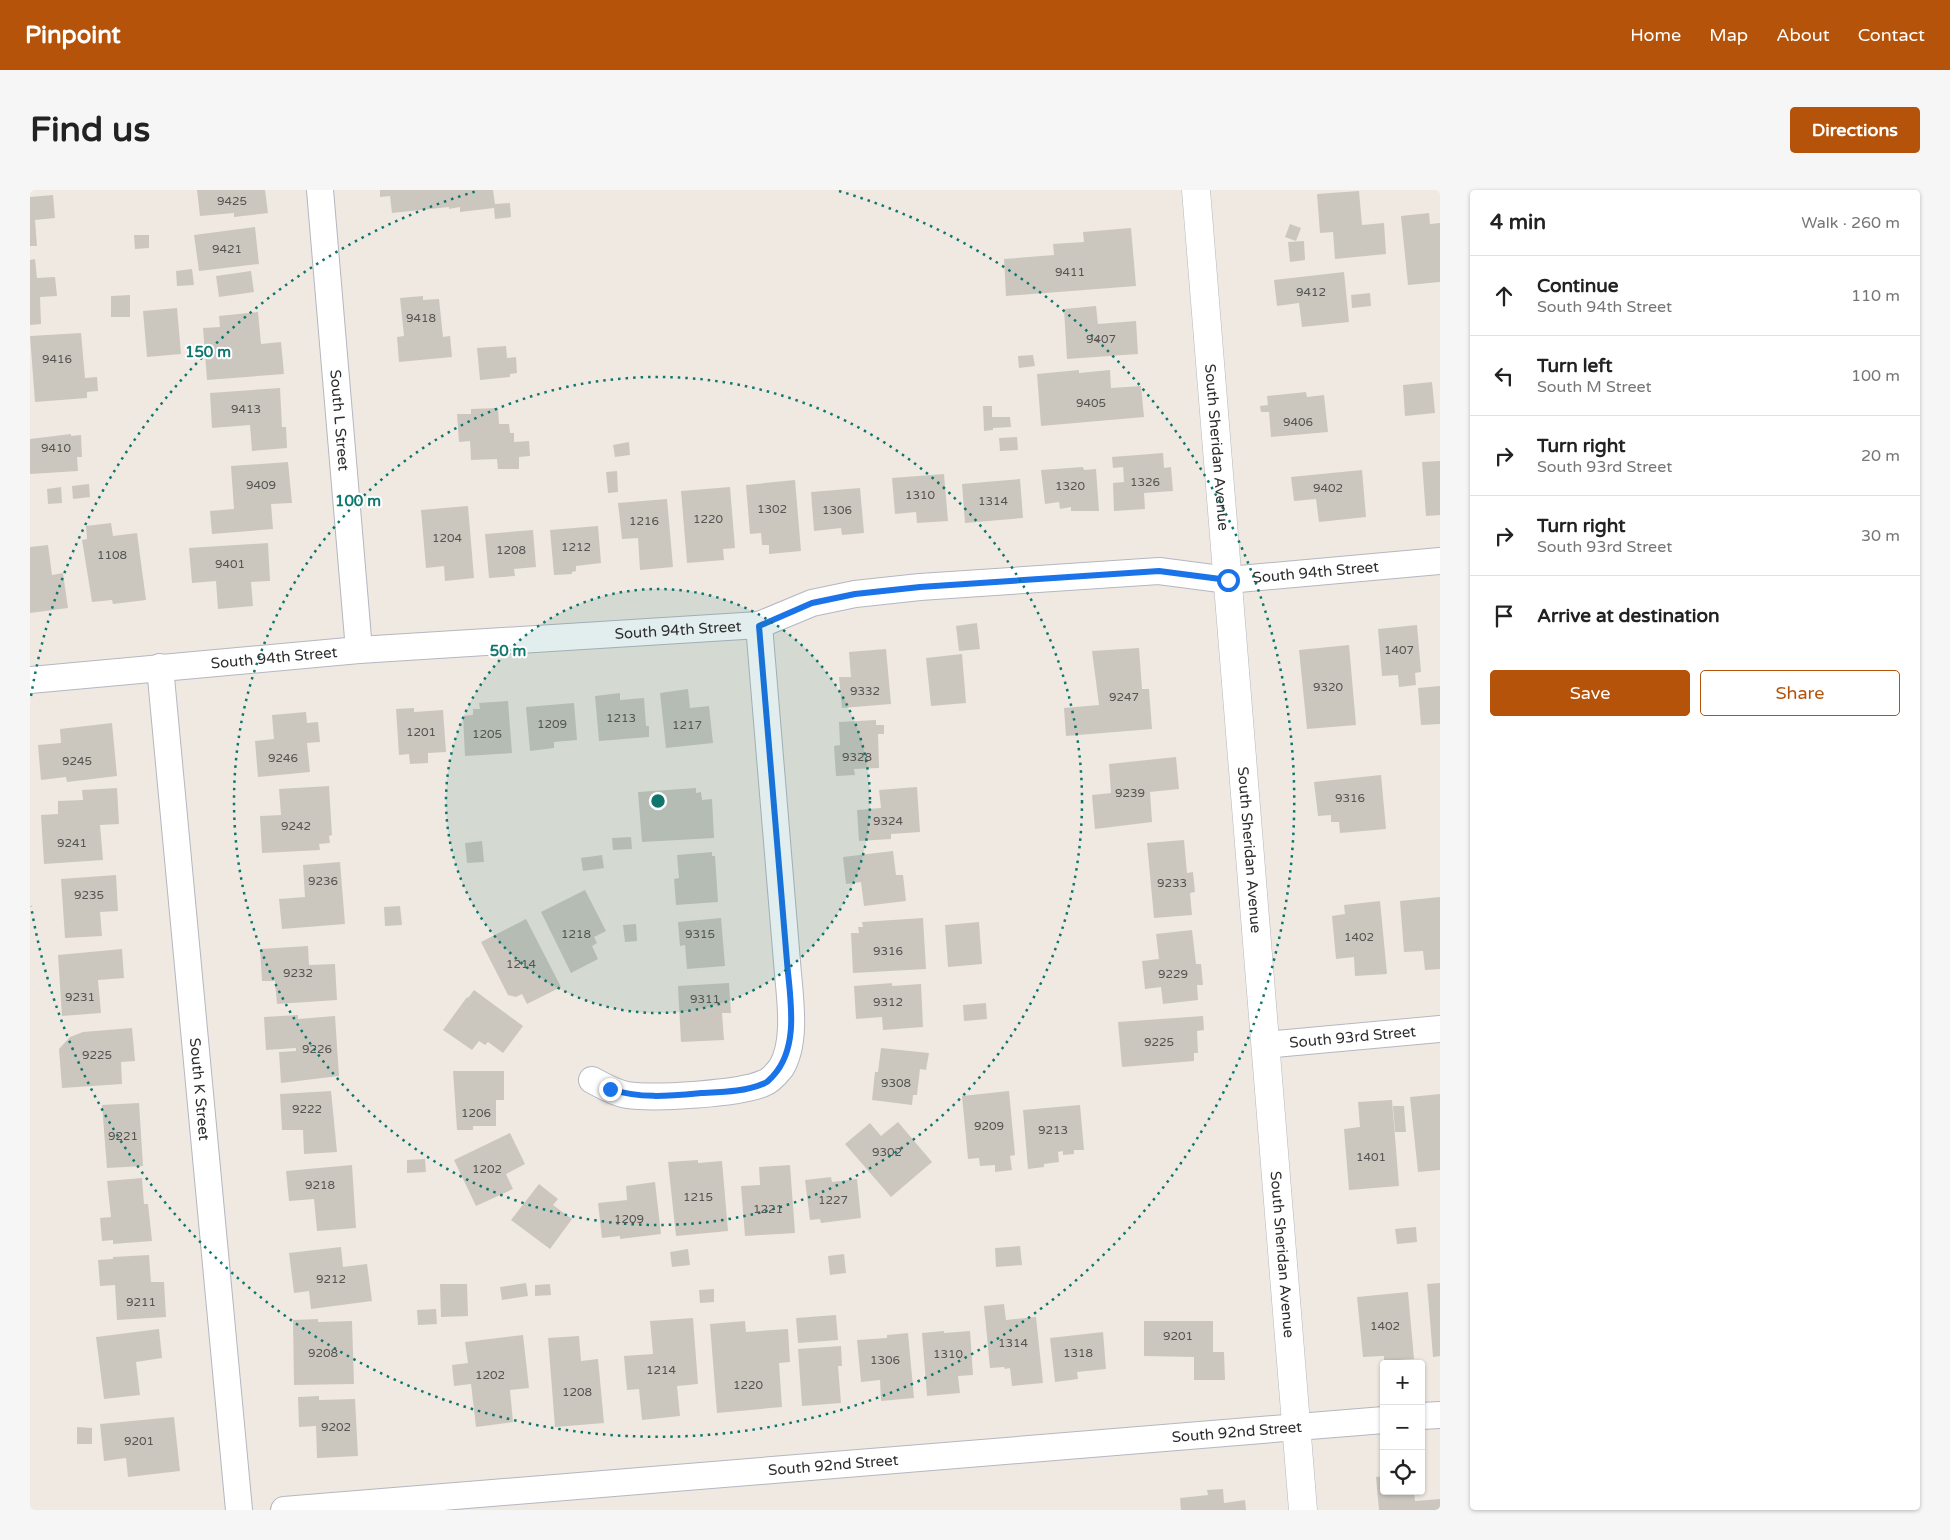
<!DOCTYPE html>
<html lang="en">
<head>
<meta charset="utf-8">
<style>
  body { margin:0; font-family:"Varela Round",sans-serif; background:#f6f6f6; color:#222 }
  .controls { position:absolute; right:15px; bottom:15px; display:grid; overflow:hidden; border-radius:5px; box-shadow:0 1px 4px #0004 }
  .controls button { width:45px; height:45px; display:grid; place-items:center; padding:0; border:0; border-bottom:1px solid #e0e0e0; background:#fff; color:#222; font:25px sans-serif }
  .stop { position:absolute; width:15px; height:15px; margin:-11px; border:4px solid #1a73e8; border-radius:50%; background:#fff }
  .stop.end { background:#1a73e8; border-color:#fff; box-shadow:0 1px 5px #0008 }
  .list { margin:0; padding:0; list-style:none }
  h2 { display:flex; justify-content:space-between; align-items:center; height:65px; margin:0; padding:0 20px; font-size:21px }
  h2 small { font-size:16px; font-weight:400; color:#767676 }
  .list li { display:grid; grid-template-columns:32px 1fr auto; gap:15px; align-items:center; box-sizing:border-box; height:80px; padding:0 20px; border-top:1px solid #e0e0e0 }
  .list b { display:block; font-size:19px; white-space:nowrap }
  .list p { margin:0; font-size:16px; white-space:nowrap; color:#767676 }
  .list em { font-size:16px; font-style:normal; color:#767676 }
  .actions { display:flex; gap:10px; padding:15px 20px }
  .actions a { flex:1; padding:11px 0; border:1px solid #b45309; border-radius:5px; text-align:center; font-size:18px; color:#b45309 }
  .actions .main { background:#b45309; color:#fff }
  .icon { flex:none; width:28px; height:28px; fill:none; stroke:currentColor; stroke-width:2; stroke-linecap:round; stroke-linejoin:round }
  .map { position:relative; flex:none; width:1410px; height:1320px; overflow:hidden; border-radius:5px }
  header { display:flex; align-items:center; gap:30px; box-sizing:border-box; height:70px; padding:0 25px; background:#b45309; color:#fff }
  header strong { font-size:24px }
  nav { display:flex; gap:28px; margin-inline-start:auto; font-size:18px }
  .intro { display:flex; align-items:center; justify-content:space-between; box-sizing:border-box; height:120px; padding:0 30px }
  h1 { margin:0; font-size:35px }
  .button { padding:12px 22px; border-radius:5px; background:#b45309; color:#fff; font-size:18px; font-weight:700 }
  main { display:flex; gap:30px; padding:0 30px }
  aside { flex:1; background:#fff; border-radius:5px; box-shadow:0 1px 4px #0004 }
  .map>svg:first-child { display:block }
  .building { fill:#cbc7bf }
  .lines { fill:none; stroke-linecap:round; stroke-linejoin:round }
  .minor-casing { stroke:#b4b7c1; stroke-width:28 }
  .tertiary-casing { stroke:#b4b7c1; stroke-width:29 }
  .minor { stroke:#fff; stroke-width:26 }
  .tertiary { stroke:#fff; stroke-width:28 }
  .route { stroke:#1a73e8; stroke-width:6 }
  .ring { fill:none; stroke:#0f766e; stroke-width:2.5; stroke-dasharray:2.5 5 }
  .labels { text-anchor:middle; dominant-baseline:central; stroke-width:4; stroke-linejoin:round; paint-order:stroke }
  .number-label { font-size:12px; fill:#555452 }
  .street-label { font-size:15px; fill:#2e2e2e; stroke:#fff }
  .centre { fill:#0f766e; stroke:#fff; stroke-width:2.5 }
  .ring-label { font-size:15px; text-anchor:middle; font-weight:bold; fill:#0f766e; stroke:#fff; stroke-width:4; stroke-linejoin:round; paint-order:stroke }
</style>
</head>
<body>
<header>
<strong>Pinpoint</strong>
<nav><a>Home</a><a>Map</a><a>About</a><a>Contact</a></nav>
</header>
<div class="intro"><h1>Find us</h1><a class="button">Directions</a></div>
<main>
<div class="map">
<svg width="1410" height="1320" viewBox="0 0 1410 1320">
  <rect width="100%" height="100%" fill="#efe9e1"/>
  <path class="building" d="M167 0H235L238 23 204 27V23L170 26Z
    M350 0H463L465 14 480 13 481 27 465 29 464 18 430 22V17L419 19V17L362 23 360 6 350 7Z
    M1329 1 1332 35 1354 33 1356 64 1305 69 1303 42 1290 43 1287 4Z
    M23 5 25 28 5 30 7 56H0V7Z
    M1399 23 1400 34 1410 33V92L1378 95 1371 26Z
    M1260 34 1271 38 1266 51 1255 47Z
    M225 37 229 74 169 81 164 45Z
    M1101 38 1106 96 976 106 974 69 1024 65 1023 54 1054 52 1053 42Z
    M104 45H119V58L105 59Z
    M1274 51 1275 70 1260 72 1258 52Z
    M5 69 7 88 25 87 27 106 10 107 11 134 0 135V70Z
    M162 79 164 95 147 96 146 81Z
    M221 81 224 102 189 107 186 86Z
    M1314 82 1319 132 1272 137 1269 113 1247 116 1244 90Z
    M1340 103 1341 116 1322 118 1321 105Z
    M100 105V127H81V106Z
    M393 106V110L409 109 413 147 420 146 422 167 369 172 367 147 374 146 370 108Z
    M1066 116 1068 134 1106 131 1108 164 1037 169 1034 119Z
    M147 118 151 164 117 167 113 121Z
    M228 122 231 154 251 152 254 184 177 190 173 138 190 137 189 126Z
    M51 143 55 188 67 187 68 201 57 202V208L5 212 0 146Z
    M476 156 477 168 486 167 487 183 480 184V187L450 190 447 158Z
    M1003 165 1005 176 989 178 988 166Z
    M1049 180V183L1080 180 1081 198 1111 196 1114 227 1011 236 1007 184Z
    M1402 192 1405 223 1375 226 1373 195Z
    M250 198 252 237H256L257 258 222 261 220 235 182 238 180 203Z
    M1276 202 1277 207 1294 205 1298 242 1241 247 1239 222H1231L1230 216 1238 215 1237 206Z
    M953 216H962V227H980L981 237 963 238V240L954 241Z
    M468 218 469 234H479L480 243H484V252L499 251 500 266 489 267V279H468L467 269 441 270 440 251 429 252 427 224H441V219Z
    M41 244V246L51 245 52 267H47L48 281 0 284V249Z
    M987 247 988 260 970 261 969 248Z
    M599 252 600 265 585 267 583 255Z
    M1133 263 1134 278 1141 277 1143 301 1114 303 1115 319 1084 321 1083 293 1094 292 1093 277 1083 278 1082 267Z
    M1410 271V325L1396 326 1392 272Z
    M258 272 262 313 241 314 243 339 182 344 180 321 204 319 201 276Z
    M1053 277 1054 280 1066 279 1069 321H1041V317L1030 319 1029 312 1015 314 1011 280Z
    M1332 280 1336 327 1289 332 1286 309 1264 311 1261 287Z
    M587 281 588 302 578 303 576 282Z
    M914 284 918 331 887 333 886 322 865 324 862 288Z
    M990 289 993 328 935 333 932 294Z
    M765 290 771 361 739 364V355H732L731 343 720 344 716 295Z
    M59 294 60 307 43 309 42 296Z
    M31 297 32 313 18 314 17 299Z
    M700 297 705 358 693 359 694 370 657 373 651 301Z
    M830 298 834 343 812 345 811 338 784 341 781 302Z
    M637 309 643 377 610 380 608 348 592 349 588 313Z
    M438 316 444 388 415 391 414 376 396 378 391 320Z
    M81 333 83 346 107 343 116 410 83 414 82 410 62 412 52 350 57 349 56 336Z
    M568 336 571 373 546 376V381L542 382V384L524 385 520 340Z
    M503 340 506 377 484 379 485 386 459 388 455 344Z
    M238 353 240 391 221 392 223 416 188 419 186 391 162 393 159 358Z
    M18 355 22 385 33 383 38 418 0 423V357Z
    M947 433 950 459 929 461 926 436Z
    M1387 435 1391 482 1385 483 1386 495 1369 497 1368 485 1352 486 1348 439Z
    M1319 455 1326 535 1277 539 1269 460Z
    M1109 458 1112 499H1119L1122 539 1036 546 1034 518 1069 515 1062 461Z
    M856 459 861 514 812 518 809 487H821L819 462Z
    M932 464 936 513 901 516 896 468Z
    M1410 496V534L1391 535 1388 498Z
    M658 499 660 518 679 516 683 553 636 558 630 503Z
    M590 503V510L614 508 616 536H619V547L569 551 565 506Z
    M478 511 482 563 435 566 433 526 443 525V519H450L449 513Z
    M544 513 547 550 524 552V558L500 561 496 517Z
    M384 518V522L413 520 416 562 398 563V573L380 574 379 564 369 565 366 519Z
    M276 522 277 533 288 532 290 552 277 553 280 582 228 587 225 551 244 549 242 525Z
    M846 530V535H854V544H848L849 578 824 579 825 585 806 586 804 556 810 555 809 532Z
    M82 533 87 586 37 592 36 587 11 590 8 555 31 553 30 539Z
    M1146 567 1149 599 1120 602 1122 632 1065 639 1062 605 1081 603 1079 574Z
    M1351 585 1356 639 1310 643 1309 632H1301V625L1288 626 1284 592Z
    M299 596 302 645 299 646 300 653 289 654 290 660 232 663 230 626 251 625 249 599Z
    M887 597 890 642 861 644V649L829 651 827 620 851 618 849 600Z
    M87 598 89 634 70 635 73 670 14 674 11 625 28 624V611L53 610 52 600Z
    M666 598V603L671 602 672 610 682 609 684 648 612 652 608 602Z
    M601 647 602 659 583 660 582 648Z
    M1154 650 1157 683 1163 682 1165 702 1160 703 1162 725 1124 728 1117 653Z
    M452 651 454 672 437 673 435 653Z
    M863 661 866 685H873L876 711 834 716 831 692 816 694 813 667Z
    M682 662V666H685L688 712 646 715 644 689 649 688 647 665Z
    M572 665 574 678 553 681 551 668Z
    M310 672 315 734 252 739 249 709 275 707 273 675Z
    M86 685 88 721 70 722 72 746 35 748 31 689Z
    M555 700 576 741 564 747 567 753 562 756 568 769 541 783 511 722Z
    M1410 707V779L1395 780 1393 761 1374 762 1370 711Z
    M1350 711 1357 784 1325 786 1324 767 1306 769 1302 726 1315 724 1314 715Z
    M370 716 372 735 355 736 354 717Z
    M691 728 695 776 657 779 655 755 650 756 648 732Z
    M893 728 896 779 823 783 821 743H829L828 737H833L832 732Z
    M496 729 531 797 497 814 492 804 486 807 478 805 451 752Z
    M949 732 952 774 918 777 915 735Z
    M606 734 607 751 595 752 593 735Z
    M1162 740 1166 774H1171L1173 795H1167L1168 810 1133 814 1131 797 1115 799 1112 771 1129 769 1126 744Z
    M278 756 279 775 305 774 307 810 247 814 245 791H232L230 759Z
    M92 759 94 788 68 790 71 823 32 826 28 765Z
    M699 793 701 823H692L694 850 651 852 648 796Z
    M862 793V796L891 794 893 837 853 840 852 827 826 829 824 796Z
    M444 800 493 836 473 863 458 852 455 855 449 851 442 860 413 840 437 807 438 808Z
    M956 813 957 829 934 831 933 815Z
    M268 825V829L305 826 309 886 251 893 249 862 266 861V858L236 860 234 827Z
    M1173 826 1174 840 1167 841 1168 863H1164V871L1092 877 1088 832Z
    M102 838 105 871 91 872 92 894 32 898 29 859 40 847 53 842Z
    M851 858 899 863 896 880 890 879 887 905H883L882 915 842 910 845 882H848Z
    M423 881H474V910H466V936H443V940H427Z
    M301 901 307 962 274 964 273 940H252L250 904Z
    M979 901 985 965 980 966 982 980 965 982V975L950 976 949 968 938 969 932 906Z
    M1410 904V980L1388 982 1380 907Z
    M1362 910 1369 996 1319 1000 1314 939 1330 937 1328 912Z
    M109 913 113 976 77 978 72 915Z
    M1050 915 1054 960H1044V964L1033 965V961L1028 962 1029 972 1014 974V977L998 979 993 920Z
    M1363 916H1374L1376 942H1365Z
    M868 932 902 972 861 1007 815 954 840 933 851 946Z
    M480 943 495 974 476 984 483 999 446 1016 424 970Z
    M395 969 396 982 377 983V970Z
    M668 970V973L692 971 698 1041 646 1046 638 972Z
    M322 975 326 1038 287 1041 284 1009 259 1011 256 981Z
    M760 975 765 1043 715 1046 711 996 730 995 729 977Z
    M801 987 802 992 827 989 831 1028 791 1033 790 1029 780 1030 775 990Z
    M112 988 114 1014H118L122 1051 83 1054V1050L72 1051 70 1028 81 1027 77 991Z
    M625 992 631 1044 590 1049V1046L572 1048 568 1013 597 1010 596 996Z
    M509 994 528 1009 523 1015 542 1029 520 1059 481 1030Z
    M1386 1037 1387 1052 1367 1054 1365 1039Z
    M990 1056 992 1075 966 1077 965 1058Z
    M311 1057 313 1077 337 1074 342 1111 281 1119 279 1101 264 1103 259 1063Z
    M658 1059 660 1075 642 1077 640 1062Z
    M814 1064 816 1083 800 1085 798 1066Z
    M119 1065 121 1092H134L136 1127 87 1130 85 1095 70 1096 68 1070 83 1069V1067Z
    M496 1093 498 1106 472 1110 470 1097Z
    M1410 1093V1166L1403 1167 1397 1094Z
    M410 1094H437L438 1126 411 1127Z
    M520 1094 521 1105 505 1106V1095Z
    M684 1099V1112L670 1113 669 1100Z
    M1378 1102 1384 1169 1354 1171V1166L1333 1167 1327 1107Z
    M974 1114 976 1130 1006 1127 1013 1193 982 1196 980 1178 975 1179 974 1177 960 1178 954 1116Z
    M406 1119 407 1134 388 1135 387 1120Z
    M806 1125 808 1150 768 1153 766 1128Z
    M663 1128 668 1194 647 1196 650 1226 612 1230 609 1199 597 1200 594 1166 623 1164 620 1131Z
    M288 1129V1132L322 1131 324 1194 264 1195 263 1130Z
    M715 1131 716 1142 758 1139 760 1172 749 1173 752 1217 687 1223 680 1134Z
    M1114 1131H1183V1162H1194L1195 1190H1164V1167L1114 1166Z
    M129 1139 132 1168 106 1172 110 1205 74 1209 66 1147Z
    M914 1141V1143L940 1141 943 1185 928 1186 930 1203 897 1206 892 1143Z
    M1073 1142 1076 1179 1047 1182 1048 1189 1025 1192 1020 1148Z
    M878 1143 884 1208 851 1211 850 1190 831 1192 827 1150 857 1148V1145Z
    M493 1145 499 1198 480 1200 483 1232 446 1237 441 1194 424 1196 422 1175 438 1173 435 1152Z
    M549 1146 551 1171 568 1169 574 1233 525 1237 518 1148Z
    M811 1156 812 1176H808L811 1213 772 1216 768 1159Z
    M289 1206V1210L325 1209 328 1266 287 1268 286 1236 269 1237 268 1207Z
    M144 1227 150 1281 98 1287 96 1268 74 1271 70 1234Z
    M47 1237 62 1238V1254H47Z
    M1354 1286V1301H1384L1385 1311 1410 1309V1320H1349L1346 1287Z
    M1193 1299 1194 1313 1215 1310 1216 1320H1151L1150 1308 1178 1305 1177 1300Z"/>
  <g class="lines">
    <defs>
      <g id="minor">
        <path id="s1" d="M290 0 329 460"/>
        <path id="s2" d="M130 477 209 1320"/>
        <path id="s3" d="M0 490 329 460 729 435 782 413 825 404 890 397 1129 381 1198 390 1410 371"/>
        <path id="s4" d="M1235 855 1410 839"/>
        <path d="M562 890C573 896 585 903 597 905 624 909 711 904 734 893 740 891 747 883 751 878 768 851 759 802 757 772L729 435"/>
        <path d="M1391 1226 1410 1225"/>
        <path id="s5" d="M254 1320 1354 1230"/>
      </g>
      <g id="tertiary">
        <path id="s6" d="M1166 0 1273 1320"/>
      </g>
    </defs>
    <use href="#minor" class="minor-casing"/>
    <use href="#tertiary" class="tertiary-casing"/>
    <use href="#minor" class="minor"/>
    <use href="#tertiary" class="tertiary"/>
  </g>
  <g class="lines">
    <path class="route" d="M580 899C610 909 639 906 671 903 692 902 715 902 735 893 738 892 740 889 743 886 770 857 760 808 757 772L729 436 782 413 825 404 890 397 1129 381 1198 390"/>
  </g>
  <circle cx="628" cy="611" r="212" fill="#0f766e" fill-opacity=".12"/>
  <g class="ring">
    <circle cx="628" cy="611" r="212"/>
    <circle cx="628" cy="611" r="424"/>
    <path d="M1 506A636 636 0 0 1 447 1M809 1A636 636 0 1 1 1 716"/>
  </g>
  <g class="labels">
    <g class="number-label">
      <text x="202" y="11">9425</text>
      <text x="197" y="59">9421</text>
      <text x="1040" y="82">9411</text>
      <text x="1281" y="102">9412</text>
      <text x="391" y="128">9418</text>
      <text x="1071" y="149">9407</text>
      <text x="27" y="169">9416</text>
      <text x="1061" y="213">9405</text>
      <text x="216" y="219">9413</text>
      <text x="1268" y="232">9406</text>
      <text x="26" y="258">9410</text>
      <text x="1115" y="292">1326</text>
      <text x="231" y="295">9409</text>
      <text x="1040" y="296">1320</text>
      <text x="1298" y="298">9402</text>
      <text x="890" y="305">1310</text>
      <text x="963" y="311">1314</text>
      <text x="742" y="319">1302</text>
      <text x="807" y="320">1306</text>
      <text x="678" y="329">1220</text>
      <text x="614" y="331">1216</text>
      <text x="417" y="348">1204</text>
      <text x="546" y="357">1212</text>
      <text x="481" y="360">1208</text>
      <text x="82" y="365">1108</text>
      <text x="200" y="374">9401</text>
      <text x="1369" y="460">1407</text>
      <text x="1298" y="497">9320</text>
      <text x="835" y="501">9332</text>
      <text x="1094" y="507">9247</text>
      <text x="591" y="528">1213</text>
      <text x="522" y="534">1209</text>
      <text x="657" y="535">1217</text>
      <text x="391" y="542">1201</text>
      <text x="457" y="544">1205</text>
      <text x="827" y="567">9328</text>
      <text x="253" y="568">9246</text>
      <text x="47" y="571">9245</text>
      <text x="1100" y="603">9239</text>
      <text x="1320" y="608">9316</text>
      <text x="858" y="631">9324</text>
      <text x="266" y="636">9242</text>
      <text x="42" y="653">9241</text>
      <text x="293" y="691">9236</text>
      <text x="1142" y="693">9233</text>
      <text x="59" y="705">9235</text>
      <text x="546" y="744">1218</text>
      <text x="670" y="744">9315</text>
      <text x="1329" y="747">1402</text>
      <text x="858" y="761">9316</text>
      <text x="491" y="774">1214</text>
      <text x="268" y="783">9232</text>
      <text x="1143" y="784">9229</text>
      <text x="50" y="807">9231</text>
      <text x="675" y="809">9311</text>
      <text x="858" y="812">9312</text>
      <text x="1129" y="852">9225</text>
      <text x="287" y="859">9226</text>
      <text x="67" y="865">9225</text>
      <text x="866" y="893">9308</text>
      <text x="277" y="919">9222</text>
      <text x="446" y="923">1206</text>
      <text x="959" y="936">9209</text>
      <text x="1023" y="940">9213</text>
      <text x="93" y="946">9221</text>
      <text x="857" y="962">9302</text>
      <text x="1341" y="967">1401</text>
      <text x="457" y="979">1202</text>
      <text x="290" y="995">9218</text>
      <text x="668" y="1007">1215</text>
      <text x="803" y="1010">1227</text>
      <text x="738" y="1019">1221</text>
      <text x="599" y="1029">1209</text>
      <text x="301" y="1089">9212</text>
      <text x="111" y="1112">9211</text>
      <text x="1355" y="1136">1402</text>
      <text x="1148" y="1146">9201</text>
      <text x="983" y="1153">1314</text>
      <text x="293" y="1163">9208</text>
      <text x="1048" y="1163">1318</text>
      <text x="918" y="1164">1310</text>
      <text x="855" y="1170">1306</text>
      <text x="631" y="1180">1214</text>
      <text x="460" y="1185">1202</text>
      <text x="718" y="1195">1220</text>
      <text x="547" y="1202">1208</text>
      <text x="306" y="1237">9202</text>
      <text x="109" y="1251">9201</text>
    </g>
    <g class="street-label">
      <text stroke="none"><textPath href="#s1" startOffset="231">South L Street</textPath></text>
      <text stroke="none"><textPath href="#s6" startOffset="258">South Sheridan Avenue</textPath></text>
      <text stroke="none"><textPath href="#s3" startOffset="1295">South 94th Street</textPath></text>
      <text stroke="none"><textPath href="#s3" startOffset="650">South 94th Street</textPath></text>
      <text stroke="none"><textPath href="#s3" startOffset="245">South 94th Street</textPath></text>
      <text stroke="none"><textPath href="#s6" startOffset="662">South Sheridan Avenue</textPath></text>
      <text stroke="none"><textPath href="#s4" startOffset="88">South 93rd Street</textPath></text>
      <text stroke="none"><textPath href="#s2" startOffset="424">South K Street</textPath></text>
      <text stroke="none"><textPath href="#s6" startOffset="1068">South Sheridan Avenue</textPath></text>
      <text stroke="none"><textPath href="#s5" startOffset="956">South 92nd Street</textPath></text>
      <text stroke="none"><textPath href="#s5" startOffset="551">South 92nd Street</textPath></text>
    </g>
  </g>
  <circle cx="628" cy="611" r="8" class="centre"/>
  <g class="ring-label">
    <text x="178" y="167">150 m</text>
    <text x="328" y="316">100 m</text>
    <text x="478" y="466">50 m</text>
  </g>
</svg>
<div class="controls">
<button>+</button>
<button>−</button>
<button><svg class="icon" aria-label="locate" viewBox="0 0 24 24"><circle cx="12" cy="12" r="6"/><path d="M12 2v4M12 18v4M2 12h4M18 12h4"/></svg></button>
</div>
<div class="stop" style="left:1198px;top:390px"></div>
<div class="stop end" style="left:580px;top:899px"></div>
</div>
<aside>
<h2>4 min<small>Walk · 260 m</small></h2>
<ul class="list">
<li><svg class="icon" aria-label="ahead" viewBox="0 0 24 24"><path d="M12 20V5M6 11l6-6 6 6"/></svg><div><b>Continue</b><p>South 94th Street</p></div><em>110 m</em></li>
<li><svg class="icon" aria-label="left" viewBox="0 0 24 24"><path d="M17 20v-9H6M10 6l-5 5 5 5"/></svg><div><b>Turn left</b><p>South M Street</p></div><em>100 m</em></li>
<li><svg class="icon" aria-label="right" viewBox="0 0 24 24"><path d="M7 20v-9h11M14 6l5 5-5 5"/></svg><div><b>Turn right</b><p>South 93rd Street</p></div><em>20 m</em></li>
<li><svg class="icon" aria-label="right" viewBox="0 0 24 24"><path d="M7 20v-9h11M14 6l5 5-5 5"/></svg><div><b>Turn right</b><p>South 93rd Street</p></div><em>30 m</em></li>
<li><svg class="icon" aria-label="arrive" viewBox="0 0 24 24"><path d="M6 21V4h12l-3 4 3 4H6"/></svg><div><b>Arrive at destination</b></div></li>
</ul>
<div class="actions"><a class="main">Save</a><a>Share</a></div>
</aside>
</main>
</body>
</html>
